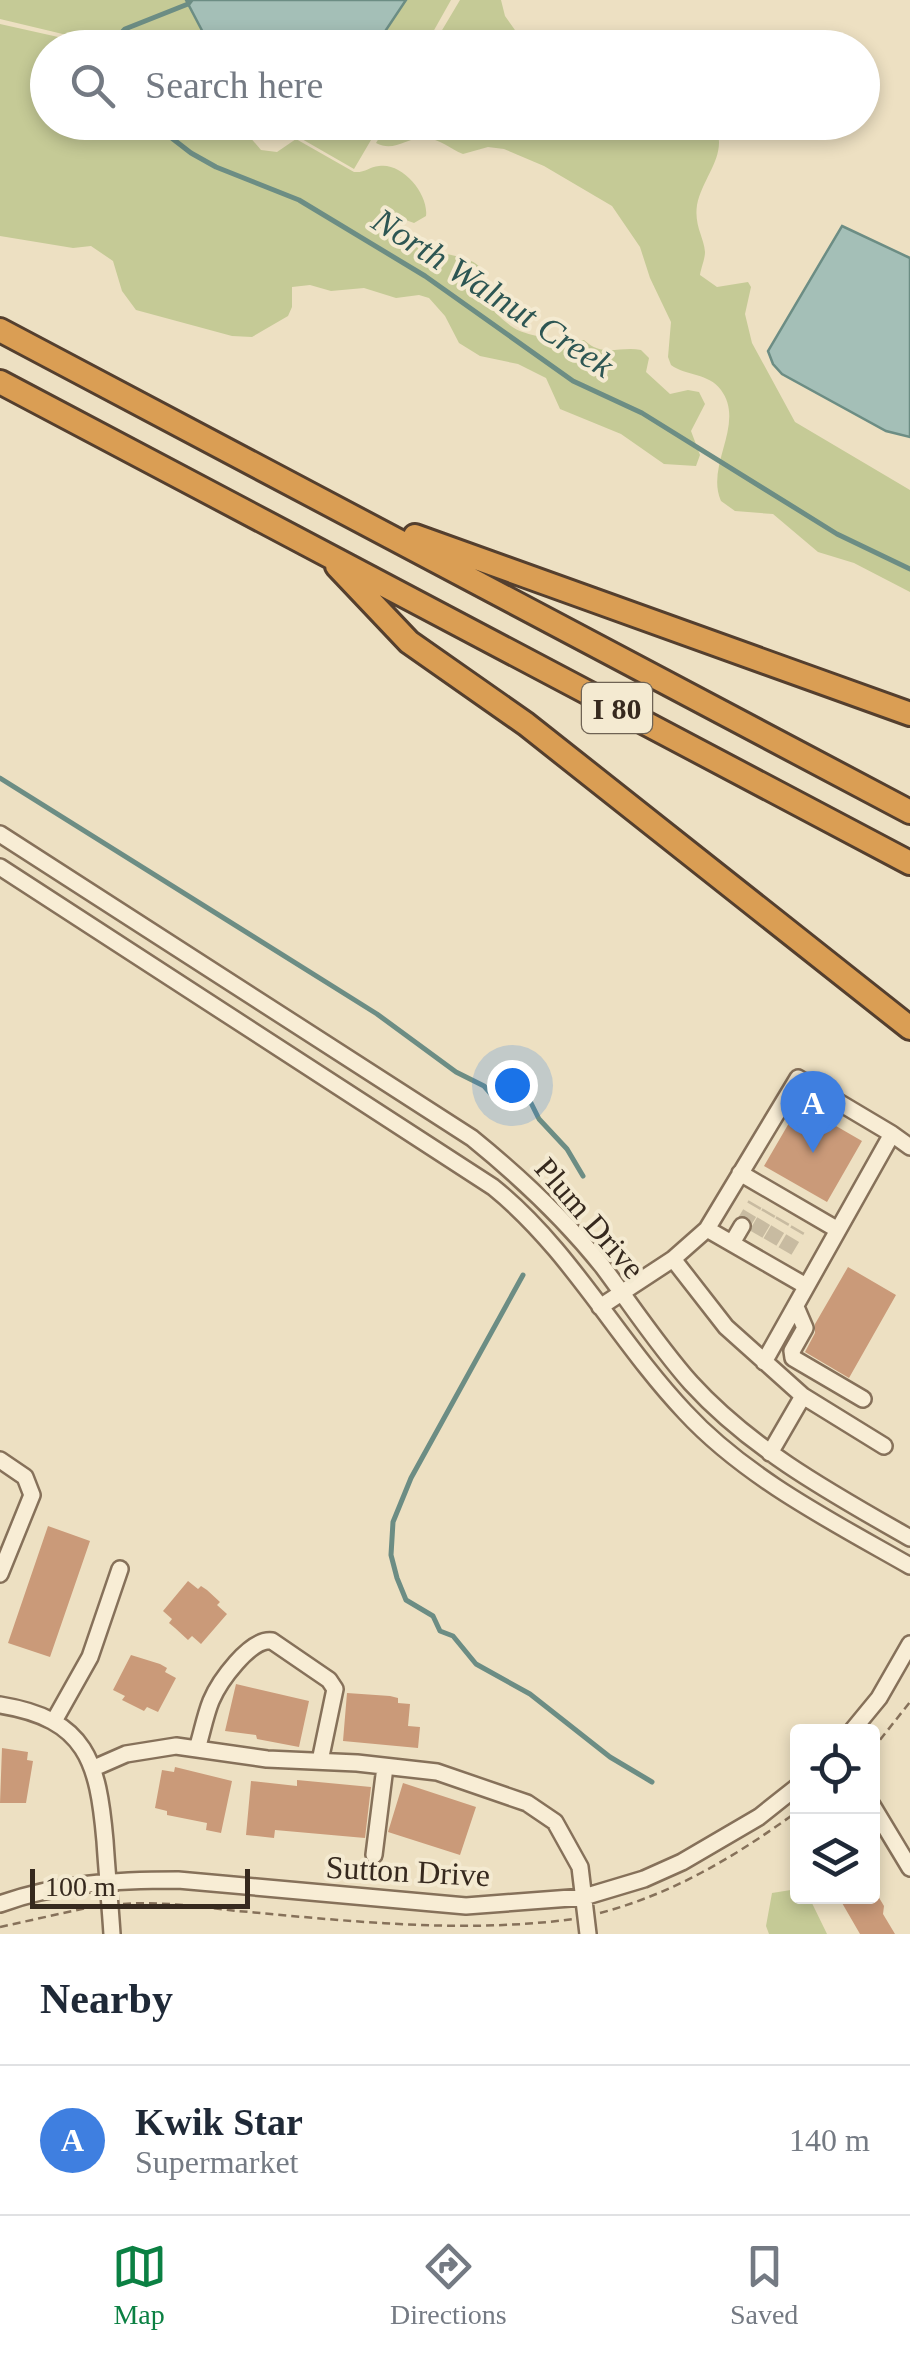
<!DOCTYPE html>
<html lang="en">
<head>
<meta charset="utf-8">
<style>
  body { margin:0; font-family:"Times New Roman",serif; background:#f6f6f7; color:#1f2937 }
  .controls { position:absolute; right:30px; bottom:30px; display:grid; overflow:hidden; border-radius:10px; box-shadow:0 5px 15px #0003 }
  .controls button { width:90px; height:90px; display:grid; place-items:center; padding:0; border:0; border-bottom:2px solid #e0e1e3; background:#fff; color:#1f2937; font:50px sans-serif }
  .scale { position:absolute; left:30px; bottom:25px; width:220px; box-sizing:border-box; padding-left:10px; border:5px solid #36291e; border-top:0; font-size:28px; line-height:35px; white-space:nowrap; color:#36291e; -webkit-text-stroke:8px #f4ead1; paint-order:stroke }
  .you { position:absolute; left:512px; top:1085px; width:35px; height:35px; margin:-25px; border:8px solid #fff; border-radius:50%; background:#1a73e8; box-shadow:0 0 0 15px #1a73e833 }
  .badge { display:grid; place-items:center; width:65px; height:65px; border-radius:50%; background:#0b8043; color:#fff; font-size:32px; font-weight:700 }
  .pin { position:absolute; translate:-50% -82px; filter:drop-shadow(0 2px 5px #0008) }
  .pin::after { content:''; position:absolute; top:52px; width:35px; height:30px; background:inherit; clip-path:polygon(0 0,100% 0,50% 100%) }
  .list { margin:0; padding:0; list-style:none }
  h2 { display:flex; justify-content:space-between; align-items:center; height:130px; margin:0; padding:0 40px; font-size:42px }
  h2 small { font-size:32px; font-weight:400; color:#747a83 }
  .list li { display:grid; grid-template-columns:65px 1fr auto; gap:30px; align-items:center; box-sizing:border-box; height:150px; padding:0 40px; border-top:2px solid #e0e1e3 }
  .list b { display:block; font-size:38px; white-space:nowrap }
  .list p { margin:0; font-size:32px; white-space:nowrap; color:#747a83 }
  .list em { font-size:32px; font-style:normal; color:#747a83 }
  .icon { flex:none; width:55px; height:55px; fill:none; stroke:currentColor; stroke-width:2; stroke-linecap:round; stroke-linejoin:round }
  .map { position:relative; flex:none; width:910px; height:1934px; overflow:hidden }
  .search { position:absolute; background:#fff; box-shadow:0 5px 15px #0003; left:30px; right:30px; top:30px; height:110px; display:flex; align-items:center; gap:25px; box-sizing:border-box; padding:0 35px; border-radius:55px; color:#747a83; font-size:38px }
  .sheet { height:280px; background:#fff }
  nav { display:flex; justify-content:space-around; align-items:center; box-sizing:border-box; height:140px; border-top:2px solid #e0e1e3; background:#fff; font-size:28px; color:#747a83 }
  nav a { display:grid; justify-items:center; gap:5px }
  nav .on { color:#0b8043 }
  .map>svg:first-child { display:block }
  .green { fill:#c5ca96 }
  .water { fill:#a4bfb7; stroke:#6c8d84; stroke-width:2.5 }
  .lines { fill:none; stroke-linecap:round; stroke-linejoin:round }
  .stream { stroke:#6c8d84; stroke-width:5 }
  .building { fill:#ca9a79 }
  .minor-tunnel { stroke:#c8bba1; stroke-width:15; stroke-dasharray:15 8; stroke-linecap:butt }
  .minor-casing { stroke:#86715a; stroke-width:20 }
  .highway-casing { stroke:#543f2e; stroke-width:28 }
  .path { stroke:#86715a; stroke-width:2.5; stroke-dasharray:8 5; stroke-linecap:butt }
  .minor { stroke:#f8edd5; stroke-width:15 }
  .highway { stroke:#da9e54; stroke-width:22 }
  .labels { text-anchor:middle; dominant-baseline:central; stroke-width:8; stroke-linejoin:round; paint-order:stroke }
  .shield { fill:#f4ead1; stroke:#6f6354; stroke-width:2.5 }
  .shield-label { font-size:30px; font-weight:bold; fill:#36291e }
  .street-label { font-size:32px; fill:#36291e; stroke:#f4ead1 }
  .water-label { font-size:35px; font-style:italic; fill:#2d5653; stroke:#f4ead1 }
</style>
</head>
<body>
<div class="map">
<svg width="910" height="1934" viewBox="0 0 910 1934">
  <rect width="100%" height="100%" fill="#ede0c2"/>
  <path class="green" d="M0 0H451L424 48 117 47 0 19Z
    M460 0H501L505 16 527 47H432Z
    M0 24 103 47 48 48V122L238 123 261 150 277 152 296 139 354 172C365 173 369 167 379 166 402 162 429 194 426 216L414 223 403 219 393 226C413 264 477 244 485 277 487 284 484 294 484 301 493 310 503 321 514 328 526 336 569 343 584 340 603 358 619 346 641 350L649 358 646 372 670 394 688 390 699 392 705 404 691 431 700 455 696 466 664 464 621 434 560 409 546 378 518 364 480 356 459 343 445 316 429 298 419 295 396 298 364 288 331 291 310 285 292 287V307L288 316 252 337 232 336 136 310 122 291 113 261 91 246 73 248 0 236Z
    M274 123 381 122V123L354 169Z
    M388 123H714C730 154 703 175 697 205 694 226 704 237 705 252 705 259 701 268 700 275L717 287 748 282 751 287 745 314 752 343 795 422 910 490V592L854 563 818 552 773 514 735 511 721 501C705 465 746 424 721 390 709 373 686 376 671 365L668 357 671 322 650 278 640 247 612 206 544 166 504 149 488 147 463 154C450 149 441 139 425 138 405 137 395 153 376 143Z
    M797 1889 798 1896 809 1897 827 1934H769L766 1926 772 1893Z"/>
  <path class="water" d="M186 0H406L374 48 217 47 207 40Z
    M842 226 910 258V437L886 431 782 374 773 364 768 351Z"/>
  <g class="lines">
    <path class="stream" d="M107 48 125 29 188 4 191 0
      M151 122 191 153 216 167 299 200 425 276 573 381 642 413 837 534 910 569
      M0 778 377 1014 456 1072 484 1086 491 1094 531 1103 539 1119 567 1149 583 1176
      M523 1275 411 1478 393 1522 391 1555 397 1578 406 1600 433 1616 440 1631 453 1636 476 1664 530 1694 610 1757 652 1782"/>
  </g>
  <path class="building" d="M796 1111 814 1121 817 1115 862 1141 827 1202 764 1166Z
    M848 1267 896 1295 849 1378 805 1352 815 1333V1324Z
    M48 1526 90 1541 50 1657 8 1643Z
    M188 1581 198 1589 201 1586 207 1590 220 1602 217 1605 227 1614 201 1644 192 1636 188 1640 175 1628 169 1623 172 1619 163 1611Z
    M131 1655 160 1664 167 1668 165 1672 176 1678 158 1712 147 1707 144 1711 122 1700 125 1696 113 1690Z
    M236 1684 309 1701 299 1747 257 1739 256 1735 225 1731Z
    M347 1693 390 1696 398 1698V1703L410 1704 408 1726 420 1727 418 1748 343 1741Z
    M2 1748 28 1752 27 1760 33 1761 26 1803H0Z
    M175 1767 232 1781 221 1833 206 1830 207 1823 167 1815V1811L155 1808 162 1770 174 1772Z
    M297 1780 371 1787 365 1838 275 1830 274 1838 246 1835 251 1781 297 1786Z
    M403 1783 476 1807 460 1855 388 1832Z
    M838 1896H878L884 1906 883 1914 895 1934H860Z"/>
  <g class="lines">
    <path class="minor-tunnel" d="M742 1226 755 1204
      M756 1234 769 1212
      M770 1242 783 1220
      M785 1251 798 1229"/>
    <defs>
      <path id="minor" d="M0 834 472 1138C520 1177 564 1218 603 1267 632 1306 659 1347 691 1383 752 1450 833 1494 910 1538
        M0 867 493 1187C571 1250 617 1340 685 1412 746 1478 833 1522 910 1566
        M892 1134 910 1147
        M740 1173 838 1230
        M707 1229 806 1286
        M732 1243 742 1226
        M673 1259 707 1229 798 1078 892 1134 764 1362
        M600 1307 673 1259 726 1327 803 1396 770 1453
        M796 1307 805 1328 792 1351 793 1358 863 1399
        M803 1396 884 1446
        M0 1460 25 1477 32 1495 0 1574
        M0 1705C87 1719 98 1762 105 1841 107 1872 110 1903 112 1934
        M54 1721 90 1657 120 1569
        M851 1732 879 1698 910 1644
        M197 1749C202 1733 205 1716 211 1701 219 1682 250 1638 272 1641L329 1680 335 1689 320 1761
        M94 1768 126 1754 176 1746 267 1759 357 1763 437 1772 527 1803 555 1822 580 1867 588 1934
        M872 1805 910 1868
        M374 1855 385 1767
        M0 1904C57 1883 118 1880 178 1880L466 1906 584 1897 644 1879 682 1862 759 1817 798 1786"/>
      <path id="highway" d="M0 330 910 812
        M0 382 910 863
        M415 536 910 714
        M337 566 409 642 526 724 910 1028"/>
    </defs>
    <use href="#minor" class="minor-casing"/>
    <use href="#highway" class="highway-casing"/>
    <path class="path" d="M872 1750 910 1702
      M123 1904C161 1901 200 1907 238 1911 348 1921 463 1934 573 1919
      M600 1913C675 1893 736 1856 798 1811
      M0 1927 95 1906"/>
    <use href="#minor" class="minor"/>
    <use href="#highway" class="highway"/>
  </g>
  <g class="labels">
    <rect class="shield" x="582" y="683" width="70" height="50" rx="8"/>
    <g class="shield-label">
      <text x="617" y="708">I 80</text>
    </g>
    <g class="street-label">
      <text transform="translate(590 1218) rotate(49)">Plum Drive</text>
      <text transform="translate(408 1871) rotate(3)">Sutton Drive</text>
    </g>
    <g class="water-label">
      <text transform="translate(493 293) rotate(33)">North Walnut Creek</text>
    </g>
  </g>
</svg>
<div class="controls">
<button><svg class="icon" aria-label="locate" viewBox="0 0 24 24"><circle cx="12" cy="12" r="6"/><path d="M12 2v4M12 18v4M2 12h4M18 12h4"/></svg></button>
<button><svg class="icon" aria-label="layers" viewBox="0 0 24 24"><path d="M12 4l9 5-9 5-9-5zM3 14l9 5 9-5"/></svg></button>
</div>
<div class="scale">100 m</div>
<div class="you"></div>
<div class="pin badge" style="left:813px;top:1153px;background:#3f7fe0">A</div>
<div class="search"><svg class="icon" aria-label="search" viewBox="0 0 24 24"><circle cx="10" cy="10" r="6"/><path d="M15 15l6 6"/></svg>Search here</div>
</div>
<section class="sheet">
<h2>Nearby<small></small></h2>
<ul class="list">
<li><span class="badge" style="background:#3f7fe0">A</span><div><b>Kwik Star</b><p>Supermarket</p></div><em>140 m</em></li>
</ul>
</section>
<nav>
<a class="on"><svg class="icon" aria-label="map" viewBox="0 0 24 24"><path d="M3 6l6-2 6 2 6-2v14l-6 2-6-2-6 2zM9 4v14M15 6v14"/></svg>Map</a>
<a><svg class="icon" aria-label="directions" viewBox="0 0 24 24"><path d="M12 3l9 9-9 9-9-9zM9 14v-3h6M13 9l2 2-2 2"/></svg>Directions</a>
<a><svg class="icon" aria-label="saved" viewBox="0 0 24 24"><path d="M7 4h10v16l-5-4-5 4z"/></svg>Saved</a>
</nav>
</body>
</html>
